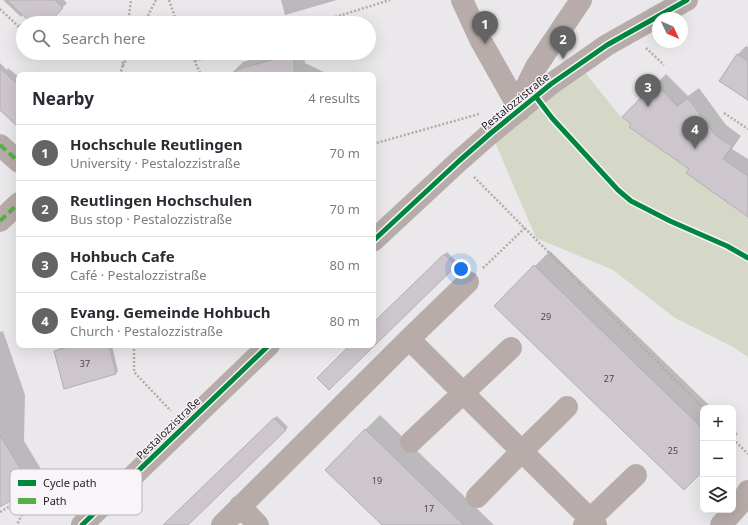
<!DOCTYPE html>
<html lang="en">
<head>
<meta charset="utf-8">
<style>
  body { margin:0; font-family:"Noto Sans",sans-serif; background:#f7f7f7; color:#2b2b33 }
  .controls { position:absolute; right:12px; bottom:12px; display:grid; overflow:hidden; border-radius:8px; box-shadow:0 4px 16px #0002 }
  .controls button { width:36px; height:36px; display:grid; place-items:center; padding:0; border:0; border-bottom:1px solid #e1e1e2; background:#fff; color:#2b2b33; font:20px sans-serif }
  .compass { position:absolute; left:652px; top:12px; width:36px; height:36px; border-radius:50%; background:#fff; box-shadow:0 4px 16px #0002; rotate:134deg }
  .you { position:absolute; left:461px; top:269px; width:14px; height:14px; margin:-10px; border:3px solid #fff; border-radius:50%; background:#1a73e8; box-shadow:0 0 0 6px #1a73e833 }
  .badge { display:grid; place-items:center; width:26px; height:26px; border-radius:50%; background:#656465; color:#fff; font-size:13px; font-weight:700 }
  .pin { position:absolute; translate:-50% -33px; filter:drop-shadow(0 1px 2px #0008) }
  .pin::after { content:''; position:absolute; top:21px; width:14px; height:12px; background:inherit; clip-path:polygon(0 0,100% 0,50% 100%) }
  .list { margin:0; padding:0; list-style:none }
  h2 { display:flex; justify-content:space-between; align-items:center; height:52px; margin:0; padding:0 16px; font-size:17px }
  h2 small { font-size:13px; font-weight:400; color:#7c7c81 }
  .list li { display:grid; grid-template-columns:26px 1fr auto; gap:12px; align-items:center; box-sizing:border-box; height:56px; padding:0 16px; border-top:1px solid #e1e1e2 }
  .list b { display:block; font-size:15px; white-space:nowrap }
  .list p { margin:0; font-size:13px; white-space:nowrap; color:#7c7c81 }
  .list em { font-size:13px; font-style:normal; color:#7c7c81 }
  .icon { flex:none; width:22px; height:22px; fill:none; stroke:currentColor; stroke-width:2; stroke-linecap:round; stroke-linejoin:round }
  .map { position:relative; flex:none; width:748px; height:525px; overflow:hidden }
  .search { position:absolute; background:#fff; box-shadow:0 4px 16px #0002; left:16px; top:16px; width:360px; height:44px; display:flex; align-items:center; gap:10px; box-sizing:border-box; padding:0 14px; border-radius:22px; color:#7c7c81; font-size:15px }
  .panel { position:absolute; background:#fff; box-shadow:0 4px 16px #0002; left:16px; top:72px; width:360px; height:276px; border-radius:8px }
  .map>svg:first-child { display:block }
  .green { fill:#d6d8c7 }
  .shadow { fill:#0003 }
  .building { fill:#cdc6cd; stroke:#b1afb1 }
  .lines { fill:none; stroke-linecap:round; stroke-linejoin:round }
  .path { stroke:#b2acaa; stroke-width:2.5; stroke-dasharray:2 2; stroke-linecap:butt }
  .minor { stroke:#b7aca9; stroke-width:22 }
  .quiet { stroke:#55b145; stroke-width:4; stroke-dasharray:8 4; stroke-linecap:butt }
  .cycleway-casing { stroke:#f9f4f9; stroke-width:8 }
  .cycleway { stroke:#00873e; stroke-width:5 }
  .labels { text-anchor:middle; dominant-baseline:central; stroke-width:3; stroke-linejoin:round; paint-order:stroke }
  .number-label { font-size:9px; fill:#4a474a }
  .street-label { font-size:11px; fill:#1e1d1e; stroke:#f9f4f9 }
  .key { fill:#f9f4f9; stroke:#b7b4b7; stroke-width:1 }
  .key-label { font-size:11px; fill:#1e1d1e }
</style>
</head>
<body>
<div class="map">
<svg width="748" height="525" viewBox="0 0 748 525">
  <rect width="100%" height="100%" fill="#eae8ea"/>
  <path class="green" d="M578 64 621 117 631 124 629 127 689 169 687 173 744 215 748 214V357L733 347 675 318 613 270 536 238 491 133Z"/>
  <path class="shadow" d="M3 0H64L67 3 48 23H33L23 14 21 17Z
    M281 0H337L285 15Z
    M746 46 748 47V101L743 97 744 96 721 81 738 54Z
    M273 53H304L305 63 330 75H234L233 72 243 62Z
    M0 63 7 70 8 68 19 77V125L1 110H0Z
    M666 74 688 96 699 88 726 125 741 136 732 149 748 159V210L690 169 623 117Z
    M550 251 712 408H703V470L496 305Z
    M447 252 458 263 329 388 352 345H373V324Z
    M3 331 25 395 24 441 44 474 31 487 0 506V332Z
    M71 345H112L118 371 116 373 55 352 58 349Z
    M380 415 494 525H383L365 430Z
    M277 416 288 427 186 525H164Z
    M733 429 738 434 733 439Z"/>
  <path class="building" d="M7 0H55L63 8 49 23H31Z
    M293 54 295 75H237L236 70Z
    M737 54 748 61V100L719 81Z
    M0 68 19 86V128L0 110Z
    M655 83 677 106 688 98 715 135 732 146 723 159 748 176V217L686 173 689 169 629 127 631 124 622 117Z
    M444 254 456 266 329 390 317 378 350 345H373V323Z
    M534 265 703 429V471L684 490 494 306Z
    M75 345H109L116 374 64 389 54 351Z
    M274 418 286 430 188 525H163Z
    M365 429 440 502 464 525H382L325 470Z
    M0 435 32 488 0 507Z"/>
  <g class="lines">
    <path class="path" d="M169 0 177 23
      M0 9 19 27 21 25 23 27
      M128 23 131 0
      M144 23 156 0
      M316 23 390 0
      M646 48 664 65
      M191 53 201 75
      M195 61 220 53
      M123 66 129 53
      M119 75 122 69 124 53
      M724 113 748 129
      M373 144 479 114
      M474 177 703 408
      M483 268 525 228
      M134 345V372L171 411
      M733 439 748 454
      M0 512 26 497 39 496 22 514 17 525"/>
    <path class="minor" d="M462 0 481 41 520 110
      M520 110 526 87 536 67 581 0
      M0 145 19 162
      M0 221 19 203
      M373 241 459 161 491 133 551 84 607 45 687 0
      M409 339 596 525
      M411 442 511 348
      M477 497 522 451 567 407
      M240 506 258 525
      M82 525 269 345
      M222 525 409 339 468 282
      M584 525 636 475
      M721 525 740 504 748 491"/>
    <path class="quiet" d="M0 145 19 162
      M0 221 19 203"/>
    <defs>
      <path id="cycleway" d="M536 97 552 118 618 190 631 201 670 221 727 246 748 258
        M373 241 459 161 491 133 551 84 607 45 687 0
        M82 525 269 345"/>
    </defs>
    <use href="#cycleway" class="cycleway-casing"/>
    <use href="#cycleway" class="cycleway"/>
  </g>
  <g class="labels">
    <g class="number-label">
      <text x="546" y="316">29</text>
      <text x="85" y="363">37</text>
      <text x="609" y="378">27</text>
      <text x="673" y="450">25</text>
      <text x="377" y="480">19</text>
      <text x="429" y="508">17</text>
    </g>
    <g class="street-label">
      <text transform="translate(515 101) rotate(-39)">Pestalozzistraße</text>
      <text transform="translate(168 428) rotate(-44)">Pestalozzistraße</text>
    </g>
  </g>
  <rect x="10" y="469" width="132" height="46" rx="6" class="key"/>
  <rect x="18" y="480" width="18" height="6" fill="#00873e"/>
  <rect x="18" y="498" width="18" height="6" fill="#55b145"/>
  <g class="key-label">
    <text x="43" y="487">Cycle path</text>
    <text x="43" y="505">Path</text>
  </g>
</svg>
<div class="controls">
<button>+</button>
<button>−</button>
<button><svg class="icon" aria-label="layers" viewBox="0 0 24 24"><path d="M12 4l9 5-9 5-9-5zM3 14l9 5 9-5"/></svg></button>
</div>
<svg class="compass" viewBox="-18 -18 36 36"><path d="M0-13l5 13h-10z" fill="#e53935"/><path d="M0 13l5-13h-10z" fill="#7c7c81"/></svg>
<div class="you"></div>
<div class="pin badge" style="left:485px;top:44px">1</div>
<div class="pin badge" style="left:563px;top:59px">2</div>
<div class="pin badge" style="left:648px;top:107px">3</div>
<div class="pin badge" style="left:695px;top:149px">4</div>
<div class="search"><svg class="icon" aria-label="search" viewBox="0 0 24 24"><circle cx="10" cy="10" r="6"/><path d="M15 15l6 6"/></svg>Search here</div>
<section class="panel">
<h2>Nearby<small>4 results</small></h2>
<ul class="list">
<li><span class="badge">1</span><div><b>Hochschule Reutlingen</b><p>University · Pestalozzistraße</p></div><em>70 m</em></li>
<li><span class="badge">2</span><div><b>Reutlingen Hochschulen</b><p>Bus stop · Pestalozzistraße</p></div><em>70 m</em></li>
<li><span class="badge">3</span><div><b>Hohbuch Cafe</b><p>Café · Pestalozzistraße</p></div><em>80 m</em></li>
<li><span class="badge">4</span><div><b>Evang. Gemeinde Hohbuch</b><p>Church · Pestalozzistraße</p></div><em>80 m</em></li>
</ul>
</section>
</div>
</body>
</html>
